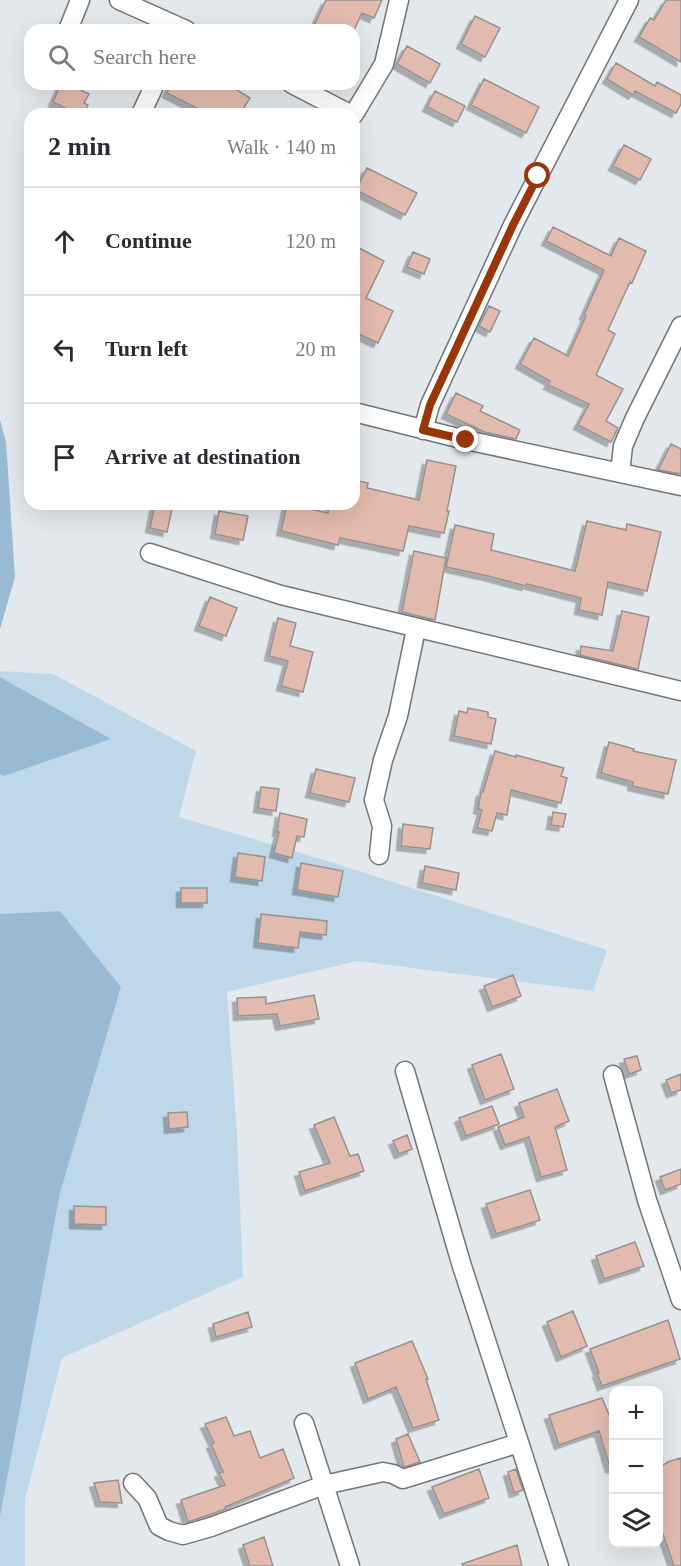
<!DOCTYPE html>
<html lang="en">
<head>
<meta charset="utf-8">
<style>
  body { margin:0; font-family:"Times New Roman",serif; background:#f2f2f3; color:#2b2b33 }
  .controls { position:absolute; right:18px; bottom:18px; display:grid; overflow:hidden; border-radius:12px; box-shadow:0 6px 24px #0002 }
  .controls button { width:54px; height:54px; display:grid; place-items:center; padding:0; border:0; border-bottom:2px solid #e1e1e2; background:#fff; color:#2b2b33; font:30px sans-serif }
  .stop { position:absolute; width:18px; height:18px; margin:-14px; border:4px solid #9a3508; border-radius:50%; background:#fff }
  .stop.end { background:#9a3508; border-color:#fff; box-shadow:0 2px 6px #0008 }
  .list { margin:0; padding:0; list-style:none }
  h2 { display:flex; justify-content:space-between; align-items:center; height:78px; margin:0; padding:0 24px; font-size:26px }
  h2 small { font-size:20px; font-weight:400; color:#7c7c81 }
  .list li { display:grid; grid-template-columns:39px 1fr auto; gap:18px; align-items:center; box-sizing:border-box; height:108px; padding:0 24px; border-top:2px solid #e1e1e2 }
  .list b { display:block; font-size:22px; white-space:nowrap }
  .list em { font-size:20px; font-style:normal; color:#7c7c81 }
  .icon { flex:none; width:33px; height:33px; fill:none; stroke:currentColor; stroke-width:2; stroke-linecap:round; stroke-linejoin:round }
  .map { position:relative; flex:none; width:681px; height:1566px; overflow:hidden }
  .search { position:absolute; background:#fff; box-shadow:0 6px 24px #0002; left:24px; top:24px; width:336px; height:66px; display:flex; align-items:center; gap:15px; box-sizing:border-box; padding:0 21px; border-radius:18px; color:#7c7c81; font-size:22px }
  .panel { position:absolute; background:#fff; box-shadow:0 6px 24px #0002; left:24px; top:108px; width:336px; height:402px; border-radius:18px }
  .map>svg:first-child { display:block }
  .green { fill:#bfd8e9 }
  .forest { fill:#98bad2 }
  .building { fill:#e3bbae; stroke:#97918f; stroke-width:1.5; filter:url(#shadow) }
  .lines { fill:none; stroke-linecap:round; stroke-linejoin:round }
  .minor-casing { stroke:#717679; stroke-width:21 }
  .minor { stroke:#fff; stroke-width:18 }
  .route { stroke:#9a3508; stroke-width:8 }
</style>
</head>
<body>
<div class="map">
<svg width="681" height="1566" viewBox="0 0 681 1566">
  <defs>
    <filter id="shadow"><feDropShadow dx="-4.5" dy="4.5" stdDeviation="0" flood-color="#0004"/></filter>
  </defs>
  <rect width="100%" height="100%" fill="#e3e8ec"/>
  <path class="green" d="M0 671 53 674 196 751 179 817 321 859 607 950 593 991 357 961 227 992 237 1134 243 1277 62 1358 25 1499V1566H0V1517L60 1193 121 987 60 911 0 914V775L4 776 110 739 0 677Z"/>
  <path class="forest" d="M0 420 6 442 15 577 0 629Z
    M0 677 111 739 4 776 0 775Z
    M60 911 121 987 60 1193 0 1517V914Z"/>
  <path class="building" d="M326 0H382L374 18 362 13 354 30H312Z
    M666 0H681V62L639 37 650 18 654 20Z
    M475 16 500 28 485 57 461 44Z
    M407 46 440 64 430 83 397 64Z
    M616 63 655 86 657 82 681 95V104L676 113 635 91 633 95 607 79Z
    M484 79 539 107 526 133 471 105Z
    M61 84H69L89 94 84 103 88 105 84 114H77L53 102Z
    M171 84H227L250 98 240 114H208L167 93Z
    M435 91 465 106 457 122 427 107Z
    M624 145 651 159 640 180 613 166Z
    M367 168 417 193 405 215 356 190Z
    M553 227 611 256 619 238 646 251 632 283 630 282 608 330 615 334 596 375 623 389 606 421 618 428 611 442 578 425 589 404 548 385 550 381 520 364 534 338 568 356 586 316 584 315 604 270 546 241Z
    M359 248 384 261 366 298 393 311 378 343 354 332V259Z
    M413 252 430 259 424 274 407 267Z
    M489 306 500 311 490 332 479 326Z
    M456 393 483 406 480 411 520 430 516 439 484 432 446 414Z
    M671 444 681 449V474L658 470Z
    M427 460 456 466 447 511H449L444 533 409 526 403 551 340 538 338 545 281 531 287 504 328 513 330 504H354V480L368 483 367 488 419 500Z
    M155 504H173L167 532 150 528Z
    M219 511 248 516 243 540 215 534Z
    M587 521 626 530 627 524 661 532 647 591 608 582 602 615 579 610 581 598 527 584 526 586 488 576 446 567 455 525 494 534 491 550 575 571Z
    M414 551 446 558 435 620 402 612Z
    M210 597 237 608 226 636 199 626Z
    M622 611 649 617 638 669 580 655 581 646 613 651Z
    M278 618 296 623 290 646 313 652 303 692 281 686 288 661 269 656Z
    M468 708 488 712V717L496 719 491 744 454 736 459 711 467 713Z
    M609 742 634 749 633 751 676 760 668 794 632 786 633 782 601 773Z
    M495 751 516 757V755L564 768 561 776 567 778 561 803 511 790 507 815 497 813 492 831 477 828 482 810 478 809 481 792H483Z
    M316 769 355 778 349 802 310 793Z
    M261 787 279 789 276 811 258 808Z
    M553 812 566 814 563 827 551 825Z
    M280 813 307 819 304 837 297 836 292 858 274 853 279 832H277Z
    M403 824 433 828 430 849 401 846Z
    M238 853 265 857 262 881 235 877Z
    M301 863 343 871 338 897 297 890Z
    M425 866 459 873 456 890 422 883Z
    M181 888H207V903H181Z
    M261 914 327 921 326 935 300 932 298 948 258 943Z
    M513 975 521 996 492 1007 484 986Z
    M314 995 319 1019 280 1026 277 1014 238 1016 237 998 266 997V1004Z
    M501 1054 514 1089 485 1100 472 1065Z
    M637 1056 641 1070 629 1074 624 1059Z
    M681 1074V1090L671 1093 666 1080Z
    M557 1089 569 1121 555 1127 567 1170 541 1177 529 1137 505 1145 498 1127 524 1117 519 1103Z
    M492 1106 499 1124 466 1136 459 1118Z
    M187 1112 188 1127 169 1129 168 1113Z
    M334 1117 350 1156 358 1154 364 1171 305 1191 299 1172 330 1163 314 1125Z
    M407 1135 412 1149 399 1154 393 1141Z
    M681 1169V1184L665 1190 660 1177Z
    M530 1190 540 1220 496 1234 486 1204Z
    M74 1206 106 1207V1225L74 1224Z
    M635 1242 644 1266 604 1279 596 1256Z
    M573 1311 587 1346 561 1357 547 1322Z
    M248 1312 252 1327 216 1337 213 1324Z
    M668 1320 680 1359 602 1386 597 1373H599L590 1349Z
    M412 1341 428 1379H426L439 1420 413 1428 396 1387 368 1399 355 1363Z
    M602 1398 614 1427V1468H610L599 1431 559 1445 549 1415Z
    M226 1417 234 1436 250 1431 260 1458 283 1449 294 1478 225 1507 226 1509 188 1522 181 1500 225 1485 219 1473 223 1472 211 1444 214 1443 205 1424Z
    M408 1434 420 1462 404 1467 396 1439Z
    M681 1458V1566H674L658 1520V1467L667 1463V1462Z
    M479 1469 489 1498 444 1514 432 1487Z
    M516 1469 523 1490 514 1493 508 1472Z
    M118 1480 122 1503 100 1502 94 1483Z
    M264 1537 273 1566H250L243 1545Z
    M517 1545 522 1566H463L462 1564Z"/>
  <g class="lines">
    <defs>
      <path id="minor" d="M119 0 186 30
        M68 30 80 0
        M292 84 350 114
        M141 114 155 84
        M354 114 384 64 399 0
        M354 412 466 440 681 486
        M423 430 430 405 513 225 629 0
        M620 473 623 446 635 418 681 326
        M150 553 281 595 681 691
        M379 855 382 826 374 800 383 760 398 716 416 629
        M405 1071 461 1263 559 1566
        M613 1075 647 1200 681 1300
        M304 1423 324 1485 383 1472 393 1474 403 1479 519 1443
        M133 1483 147 1498 159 1526 169 1531 183 1535 211 1527 324 1485 350 1566"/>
    </defs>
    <use href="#minor" class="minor-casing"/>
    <use href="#minor" class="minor"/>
  </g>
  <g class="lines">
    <path class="route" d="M466 440 423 430 430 405 513 225 538 176"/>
  </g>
</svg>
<div class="controls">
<button>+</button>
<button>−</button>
<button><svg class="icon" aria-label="layers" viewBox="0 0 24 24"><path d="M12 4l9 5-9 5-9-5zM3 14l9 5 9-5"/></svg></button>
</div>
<div class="stop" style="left:538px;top:176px"></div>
<div class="stop end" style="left:466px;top:440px"></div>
<div class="search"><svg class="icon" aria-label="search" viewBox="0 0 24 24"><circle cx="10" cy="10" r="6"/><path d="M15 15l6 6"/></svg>Search here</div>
<section class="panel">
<h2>2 min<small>Walk · 140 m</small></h2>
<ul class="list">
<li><svg class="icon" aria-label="ahead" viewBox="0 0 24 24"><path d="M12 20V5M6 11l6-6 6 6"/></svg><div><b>Continue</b></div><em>120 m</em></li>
<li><svg class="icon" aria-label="left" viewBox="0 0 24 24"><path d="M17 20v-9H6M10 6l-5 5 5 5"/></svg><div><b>Turn left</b></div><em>20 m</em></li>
<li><svg class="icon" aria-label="arrive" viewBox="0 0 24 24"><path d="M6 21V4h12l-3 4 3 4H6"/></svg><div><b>Arrive at destination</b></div></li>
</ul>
</section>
</div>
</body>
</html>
